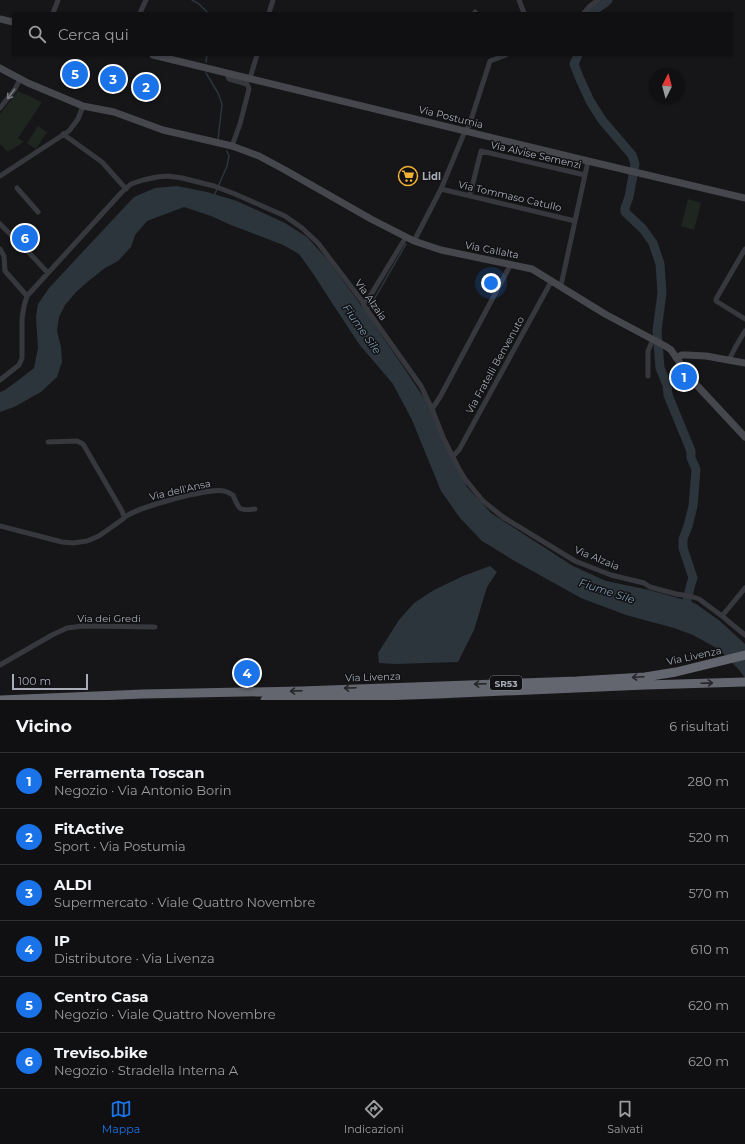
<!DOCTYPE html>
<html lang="it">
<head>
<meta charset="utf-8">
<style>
  body { margin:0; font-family:Montserrat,sans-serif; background:#19191b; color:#f1f3f6 }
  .compass { position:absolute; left:649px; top:68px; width:36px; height:36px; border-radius:50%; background:#101012; box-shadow:0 1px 3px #0004; rotate:6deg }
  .scale { position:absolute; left:12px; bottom:10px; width:76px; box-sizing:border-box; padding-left:4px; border:2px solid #a8adb8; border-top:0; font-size:11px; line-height:14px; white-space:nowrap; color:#a8adb8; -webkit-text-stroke:3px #111113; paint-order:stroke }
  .you { position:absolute; left:491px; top:283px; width:14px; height:14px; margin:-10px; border:3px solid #fff; border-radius:50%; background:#1a73e8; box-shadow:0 0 0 6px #1a73e833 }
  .badge { display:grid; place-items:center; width:26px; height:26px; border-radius:50%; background:#1a73e8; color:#fff; font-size:13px; font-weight:700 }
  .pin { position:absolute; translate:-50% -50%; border:2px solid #fff; box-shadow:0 1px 4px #0006 }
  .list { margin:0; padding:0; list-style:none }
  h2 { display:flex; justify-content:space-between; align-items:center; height:52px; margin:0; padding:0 16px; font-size:17px }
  h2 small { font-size:13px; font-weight:400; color:#9c9d9f }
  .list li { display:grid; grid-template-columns:26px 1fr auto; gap:12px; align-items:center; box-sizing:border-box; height:56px; padding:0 16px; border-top:1px solid #303032 }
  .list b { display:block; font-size:15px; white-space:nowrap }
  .list p { margin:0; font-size:13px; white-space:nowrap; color:#9c9d9f }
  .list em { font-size:13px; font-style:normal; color:#9c9d9f }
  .icon { flex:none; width:22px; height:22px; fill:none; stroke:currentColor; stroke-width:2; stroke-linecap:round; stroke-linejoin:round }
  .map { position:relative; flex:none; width:745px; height:700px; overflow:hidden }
  .search { position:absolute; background:#101012; box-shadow:0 1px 3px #0004; left:12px; right:12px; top:12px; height:44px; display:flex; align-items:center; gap:10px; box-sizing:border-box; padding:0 14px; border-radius:0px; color:#9c9d9f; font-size:15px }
  .sheet { height:388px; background:#101012 }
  nav { display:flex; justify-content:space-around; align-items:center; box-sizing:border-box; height:56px; border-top:1px solid #303032; background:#101012; font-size:11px; color:#9c9d9f }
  nav a { display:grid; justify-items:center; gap:2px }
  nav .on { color:#1a73e8 }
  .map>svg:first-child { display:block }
  .green { fill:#1e261f }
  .water { fill:#2c353c }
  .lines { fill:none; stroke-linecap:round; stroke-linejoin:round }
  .stream { stroke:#2c353c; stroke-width:1.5 }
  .river { stroke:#2c353c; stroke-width:9 }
  .street { stroke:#37383d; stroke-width:5 }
  .secondary { stroke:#45474d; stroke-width:7 }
  .highway { stroke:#63666e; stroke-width:9 }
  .oneway { stroke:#757881 }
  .oneway2 { stroke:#26262a }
  .labels { text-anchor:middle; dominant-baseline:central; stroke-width:3; stroke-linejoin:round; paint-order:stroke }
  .shield { fill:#111113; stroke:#7b7e86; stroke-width:1 }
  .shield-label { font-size:9px; font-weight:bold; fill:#a8adb8 }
  .street-label { font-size:10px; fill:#a8adb8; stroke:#111113 }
  .poi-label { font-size:10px; font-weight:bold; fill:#a8adb8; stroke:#111113; text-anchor:start }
  .water-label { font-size:11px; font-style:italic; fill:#7f9bb3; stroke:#111113 }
</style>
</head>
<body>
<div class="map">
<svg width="745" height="700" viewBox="0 0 745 700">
  <rect width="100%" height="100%" fill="#161618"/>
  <path class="green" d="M18 91 42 102 18 138 24 142 9 151H7L0 144V114Z
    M38 126 47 132 36 149 27 143Z
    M688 199 701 203 694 230 681 226Z"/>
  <path class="water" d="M177 186 207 192 237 201 285 223 307 237 328 260 366 312 406 371 426 401 467 487 491 513 573 566 606 581 649 590 689 601 696 604 720 621 745 644V678L740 671 720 650 693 635 674 628 626 615 581 598 518 563 482 541 460 518 441 491 412 420 393 384 359 344 332 303 314 275 299 254 283 245 231 225 211 216 184 207 147 221 135 235 131 247 118 261 105 268 91 279 77 291 65 305 59 317 57 331 61 347 62 362 57 377 41 392 14 407 0 412V392L5 390 20 379 34 368 38 348 36 317 38 304 49 288 134 197 155 188Z
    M490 566 497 572 487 587 474 630 458 662 394 664 379 663 378 653 399 620 414 603 434 590 463 576Z"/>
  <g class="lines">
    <path class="stream" d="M192 0 199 4 208 13
      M206 62 207 55
      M206 73 218 93 222 104 218 140
      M214 196 227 166 229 156 227 151
      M369 308 406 244"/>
    <path class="river" d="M592 13C596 7 603 6 608 0
      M578 55 574 64 579 77 590 101 602 120 632 155 635 164 629 197 625 208V212L643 229 653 243 660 264 662 293 657 331 660 368 667 385 668 395 691 451V458L696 469 694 494 693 506 688 526 683 539V548L693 578 691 584 684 612"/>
    <path class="street" d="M519 0 524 13
      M475 12 476 13
      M53 13 58 0
      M140 13 146 0
      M269 13 273 0
      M584 13 590 6 598 0
      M228 73V77L229 79 247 84 249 89 240 124 232 146
      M250 78 257 55
      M0 108 15 89 20 79
      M63 134 102 162 126 189
      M0 176 69 131 78 119 83 106
      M17 188 38 212
      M441 189 575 221
      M470 195 481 151 585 175
      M0 224 16 240 21 244 48 273
      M414 241 441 189 465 131 469 126 490 61 506 55
      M0 249 4 256 5 271 27 296
      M745 249 716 299V301L745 319
      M560 286 562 281 588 161
      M362 301H367L406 237
      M729 360 736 346 745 331
      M648 376V351L653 339
      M0 380 19 365 22 358V319L24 306 27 296 121 193 131 184 143 180 157 177 168 176 182 178 214 186 235 194 285 216 302 228 318 243 362 301 365 307 421 386 432 409 443 437 459 469 465 479 483 501 503 517 575 561 611 575 644 583 650 587 676 594 690 596 699 599 722 616 745 635
      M432 409 440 397 511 264
      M48 442 77 441 83 444 122 511 124 517
      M453 456 459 450 552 280
      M0 526 62 542 73 543 87 541 99 536 123 519C129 509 211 487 224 491 227 491 230 494 233 495 239 510 239 511 255 509
      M722 616 745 588
      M0 665 52 635 67 628 83 626 155 627"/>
    <path class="secondary" d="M0 19 13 22
      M153 55 588 161 745 198
      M0 68 28 83 83 106 114 112 163 130 232 146 259 156 285 170 371 219 414 241 441 250 532 269 605 314 667 347 671 350 691 379 745 437
      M676 358 682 355H687L706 356 745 363"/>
    <path class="highway" d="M0 700 143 694 301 691 577 681 645 677 676 672 745 655
      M265 700 437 694 645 685 745 682"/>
  </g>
  <defs><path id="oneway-shaft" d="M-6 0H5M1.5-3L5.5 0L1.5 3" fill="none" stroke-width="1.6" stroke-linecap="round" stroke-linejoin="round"/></defs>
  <use class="oneway" href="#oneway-shaft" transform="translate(11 94) rotate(127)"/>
  <g class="oneway2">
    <use href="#oneway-shaft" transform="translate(638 677) rotate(177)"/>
    <use href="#oneway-shaft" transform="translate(707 683) rotate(-2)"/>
    <use href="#oneway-shaft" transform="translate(480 684) rotate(178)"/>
    <use href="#oneway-shaft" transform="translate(350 688) rotate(178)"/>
    <use href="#oneway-shaft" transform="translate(296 691) rotate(178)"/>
  </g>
  <defs>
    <symbol id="supermarket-ring" viewBox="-11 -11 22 22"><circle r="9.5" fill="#111113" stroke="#f2b134" stroke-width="1.5"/><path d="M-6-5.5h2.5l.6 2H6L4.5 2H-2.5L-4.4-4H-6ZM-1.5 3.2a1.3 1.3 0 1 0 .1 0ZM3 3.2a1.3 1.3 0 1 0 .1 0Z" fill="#f2b134"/></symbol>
  </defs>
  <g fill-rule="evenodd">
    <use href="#supermarket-ring" x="397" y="165" width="22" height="22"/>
  </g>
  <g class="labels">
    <rect class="shield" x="490" y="676" width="32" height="14" rx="3"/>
    <g class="shield-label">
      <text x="506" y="683">SR53</text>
    </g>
    <g class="street-label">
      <text transform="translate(451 117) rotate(14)">Via Postumia</text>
      <text transform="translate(536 155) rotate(13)">Via Alvise Semenzi</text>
      <text transform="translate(510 196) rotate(13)">Via Tommaso Catullo</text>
      <text transform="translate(492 250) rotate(11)">Via Callalta</text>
      <text transform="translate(371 300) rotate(55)">Via Alzaia</text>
      <text transform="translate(495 365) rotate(-61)">Via Fratelli Benvenuto</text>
      <text transform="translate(180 490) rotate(-13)">Via dell'Ansa</text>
      <text transform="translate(597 558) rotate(22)">Via Alzaia</text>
      <text x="109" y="618">Via dei Gredi</text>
      <text transform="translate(694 656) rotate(-12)">Via Livenza</text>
      <text transform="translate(373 677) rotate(-2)">Via Livenza</text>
    </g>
    <g class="poi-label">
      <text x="422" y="176">Lidl</text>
    </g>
    <g class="water-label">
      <text transform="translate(362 329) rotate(55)">Fiume Sile</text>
      <text transform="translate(607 591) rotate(18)">Fiume Sile</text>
    </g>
  </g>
</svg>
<svg class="compass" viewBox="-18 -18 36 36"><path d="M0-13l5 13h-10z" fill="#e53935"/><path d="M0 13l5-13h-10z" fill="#9c9d9f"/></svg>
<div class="scale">100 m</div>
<div class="you"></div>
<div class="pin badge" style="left:684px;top:377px">1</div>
<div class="pin badge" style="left:146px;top:87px">2</div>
<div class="pin badge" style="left:113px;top:79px">3</div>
<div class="pin badge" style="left:247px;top:673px">4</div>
<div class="pin badge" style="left:75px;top:74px">5</div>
<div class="pin badge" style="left:25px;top:238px">6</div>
<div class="search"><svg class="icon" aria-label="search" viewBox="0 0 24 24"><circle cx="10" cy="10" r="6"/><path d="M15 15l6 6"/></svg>Cerca qui</div>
</div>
<section class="sheet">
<h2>Vicino<small>6 risultati</small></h2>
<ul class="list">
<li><span class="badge">1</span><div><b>Ferramenta Toscan</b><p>Negozio · Via Antonio Borin</p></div><em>280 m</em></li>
<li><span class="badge">2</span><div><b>FitActive</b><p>Sport · Via Postumia</p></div><em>520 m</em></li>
<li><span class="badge">3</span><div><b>ALDI</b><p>Supermercato · Viale Quattro Novembre</p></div><em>570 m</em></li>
<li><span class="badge">4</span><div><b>IP</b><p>Distributore · Via Livenza</p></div><em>610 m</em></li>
<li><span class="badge">5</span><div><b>Centro Casa</b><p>Negozio · Viale Quattro Novembre</p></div><em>620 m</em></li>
<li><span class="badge">6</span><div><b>Treviso.bike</b><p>Negozio · Stradella Interna A</p></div><em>620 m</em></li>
</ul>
</section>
<nav>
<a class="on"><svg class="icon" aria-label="map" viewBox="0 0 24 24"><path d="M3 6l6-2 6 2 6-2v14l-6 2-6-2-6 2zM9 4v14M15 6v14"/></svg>Mappa</a>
<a><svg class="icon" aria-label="directions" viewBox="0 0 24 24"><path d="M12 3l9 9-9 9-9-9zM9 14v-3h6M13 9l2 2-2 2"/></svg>Indicazioni</a>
<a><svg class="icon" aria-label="saved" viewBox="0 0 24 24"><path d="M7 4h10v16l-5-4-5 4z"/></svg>Salvati</a>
</nav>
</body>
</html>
